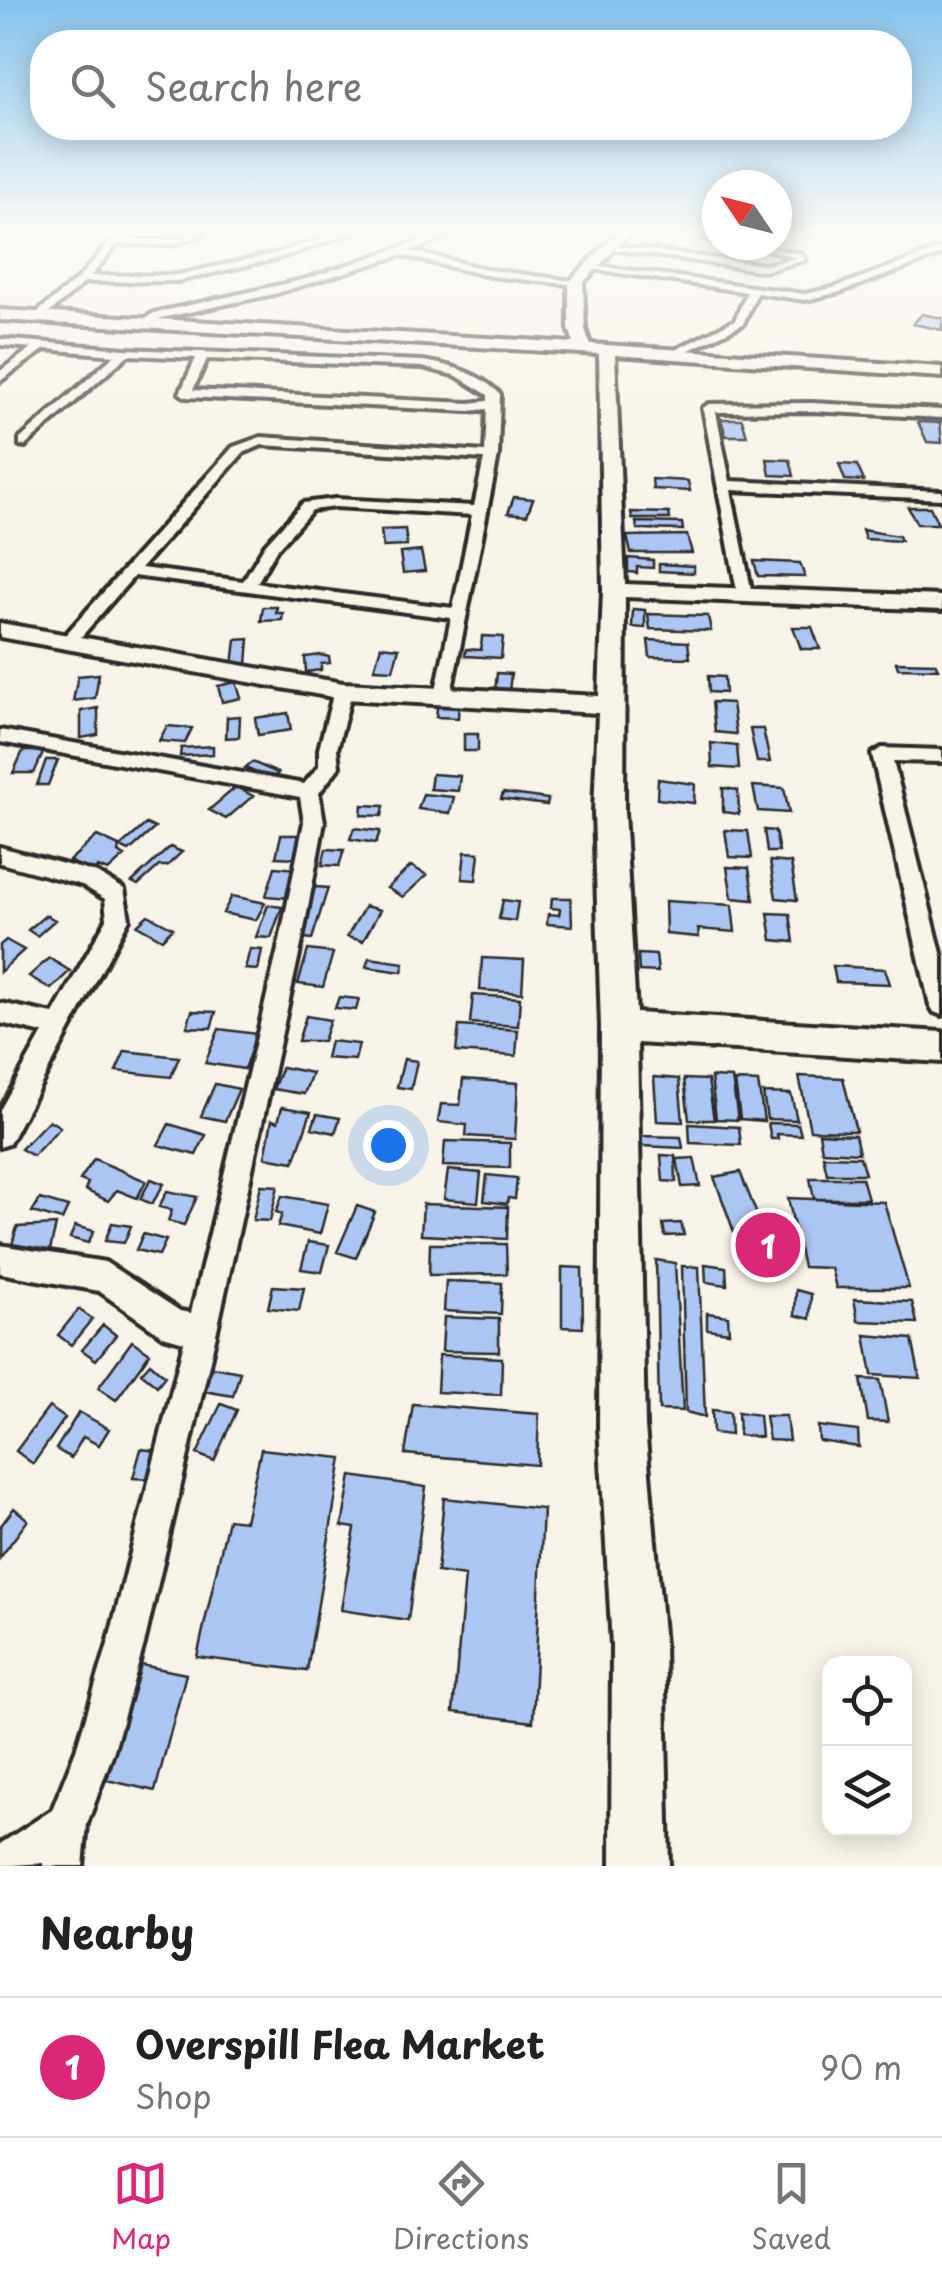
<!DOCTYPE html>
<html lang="en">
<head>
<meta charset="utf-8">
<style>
  body { margin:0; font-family:"Playpen Sans",sans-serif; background:#f2f2f2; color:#222 }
  .controls { position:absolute; right:30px; bottom:30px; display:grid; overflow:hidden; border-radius:20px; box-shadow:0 5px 25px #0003 }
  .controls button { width:90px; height:90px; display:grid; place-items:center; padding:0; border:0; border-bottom:2px solid #e0e0e0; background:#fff; color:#222; font:50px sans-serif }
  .compass { position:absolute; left:702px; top:170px; width:90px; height:90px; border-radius:50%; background:#fff; box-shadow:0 5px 25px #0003; rotate:305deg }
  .you { position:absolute; left:388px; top:1145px; width:35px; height:35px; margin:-25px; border:8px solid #fff; border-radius:50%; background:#1a73e8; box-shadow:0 0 0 15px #1a73e833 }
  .badge { display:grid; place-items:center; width:65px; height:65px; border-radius:50%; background:#db2777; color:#fff; font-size:32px; font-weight:700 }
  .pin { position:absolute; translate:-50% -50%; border:5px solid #fff; box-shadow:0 2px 10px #0006 }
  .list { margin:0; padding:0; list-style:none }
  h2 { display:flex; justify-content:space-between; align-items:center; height:130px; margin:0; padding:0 40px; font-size:42px }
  h2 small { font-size:32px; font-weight:400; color:#767676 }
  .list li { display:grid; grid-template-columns:65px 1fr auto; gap:30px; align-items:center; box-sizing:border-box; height:140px; padding:0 40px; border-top:2px solid #e0e0e0 }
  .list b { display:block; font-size:38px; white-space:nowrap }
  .list p { margin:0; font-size:32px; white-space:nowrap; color:#767676 }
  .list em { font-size:32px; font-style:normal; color:#767676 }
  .icon { flex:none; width:55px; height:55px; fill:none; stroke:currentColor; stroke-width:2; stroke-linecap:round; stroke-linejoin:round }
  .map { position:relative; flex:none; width:942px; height:1866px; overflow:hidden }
  .search { position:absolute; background:#fff; box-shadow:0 5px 25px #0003; left:30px; right:30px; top:30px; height:110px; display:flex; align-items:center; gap:25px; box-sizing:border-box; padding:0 35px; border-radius:40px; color:#767676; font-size:38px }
  .sheet { height:270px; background:#fff }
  nav { display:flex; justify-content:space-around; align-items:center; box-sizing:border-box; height:140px; border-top:2px solid #e0e0e0; background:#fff; font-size:28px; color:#767676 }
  nav a { display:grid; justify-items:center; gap:5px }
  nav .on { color:#db2777 }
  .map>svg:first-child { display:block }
  .building { fill:#acc6f3; stroke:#2b2b2b; stroke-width:2.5 }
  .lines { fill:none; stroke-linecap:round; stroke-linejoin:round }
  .street-casing { stroke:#2b2b2b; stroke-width:8 }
  .secondary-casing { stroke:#2b2b2b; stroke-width:8 }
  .street { fill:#f7f3e8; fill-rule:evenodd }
  .secondary { fill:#f7f3e8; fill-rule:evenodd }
</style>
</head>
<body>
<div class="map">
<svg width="942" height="1866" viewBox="0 0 942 1866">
  <rect width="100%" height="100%" fill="#f7f3e8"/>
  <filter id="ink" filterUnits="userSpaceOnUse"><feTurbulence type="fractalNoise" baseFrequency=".01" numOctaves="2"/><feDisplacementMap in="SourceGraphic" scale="20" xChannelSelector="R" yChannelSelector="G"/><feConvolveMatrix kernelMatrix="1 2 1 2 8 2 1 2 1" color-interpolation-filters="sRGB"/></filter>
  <g filter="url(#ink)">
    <path class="building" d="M922 314 942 318V330L913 324Z
      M721 419H742L747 436H726Z
      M918 422 940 423 942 443 927 442Z
      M767 459 790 460 794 476 770 475Z
      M839 464 857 465 864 481 845 480Z
      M652 479 688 481 690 491 653 489Z
      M514 497 533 499 527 515 508 513Z
      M908 507H930L938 524H917Z
      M631 512 669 513 670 519H632Z
      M636 522 682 523 683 530 637 529Z
      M405 529 407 546 383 547 381 530Z
      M862 530 899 536 901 541 865 539Z
      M687 535 692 553H631L627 536Z
      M421 551 425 571 403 573 400 553Z
      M628 558 653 560V568L637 567V573L628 572Z
      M754 561 800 563 805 577 758 576Z
      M659 564 694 566V573L659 571Z
      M263 607H277L276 613H283L282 620 261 621Z
      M633 609 645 610V628L632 627Z
      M648 614 708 616 711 631 650 629Z
      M793 627H812L820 649H801Z
      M482 636 503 637 501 658 465 656 466 649 481 650Z
      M249 639 247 664 233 665 236 640Z
      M648 640 688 642 690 658 650 657Z
      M381 646 399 648 393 670 374 669Z
      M321 655 329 657 330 663 321 664V670L306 672 305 657Z
      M896 662 935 663 938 669 898 668Z
      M497 673 511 674 509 692 495 691Z
      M99 674 95 698 73 701 78 676Z
      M708 676 724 677 725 693 709 692Z
      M236 682 241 698 222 702 218 686Z
      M438 700H459L458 718 436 717Z
      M712 702 732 703 736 734 715 732Z
      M98 708V735L81 738V711Z
      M288 713 291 730 258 735 255 718Z
      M240 716 239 737 226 738 227 717Z
      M167 726 192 728 185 743 159 741Z
      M750 729H763L770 762H757Z
      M464 734H478V751H464Z
      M711 743 737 746 739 769 712 767Z
      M213 746V754L180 756 181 748Z
      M23 751H44L34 773H13Z
      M46 760H58L48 785H37Z
      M252 762 278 773 271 779 245 768Z
      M432 774 460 776 458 791 430 789Z
      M658 779 695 784 694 803 657 799Z
      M753 786 784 788 789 813 758 811Z
      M236 787 253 796 226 819 209 810Z
      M723 788 738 790 739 814 723 812Z
      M503 793 548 799 547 805 501 799Z
      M423 794 454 797 450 813 418 809Z
      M362 805 384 806 382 816 361 815Z
      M146 824 155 828 129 851 120 847Z
      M354 828 380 831 376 843 350 839Z
      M725 830 748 831 752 858 729 857Z
      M764 830 775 831 779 852H767Z
      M281 835H304L298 858 276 857Z
      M97 836 119 846 118 852 125 856 108 871 98 867 92 872 69 861Z
      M170 847 182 852 167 866H159L138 885 132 882Z
      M326 849 344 850 339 866 322 865Z
      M465 852 479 853 476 880 462 879Z
      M770 861 791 863 797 900 776 898Z
      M411 866 427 875 403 897 387 888Z
      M275 867 298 869 289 898 266 896Z
      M727 867 749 868 754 900 732 898Z
      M315 887 328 888 312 939 298 937Z
      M232 896 265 903 256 920 223 913Z
      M552 898H571L572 926 547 924 548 914 559 915 560 909 551 908Z
      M503 900 518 902 515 921 499 919Z
      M665 901 732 905 735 932 698 929 699 937 666 934Z
      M268 905 282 907 271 938 256 937Z
      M365 906 380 910 363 941 347 937Z
      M768 913 790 914 794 942 772 940Z
      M46 915 55 920 37 936 28 930Z
      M148 915 173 928 162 939 137 925Z
      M6 940 24 950 0 972V945Z
      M250 949 262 950 258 970 245 969Z
      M308 950 333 953 323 987 298 984Z
      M638 954 656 955 658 972 639 971Z
      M49 958 70 971 51 989 29 976Z
      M369 958 404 963 402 972 366 967Z
      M482 958 524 960 522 993 480 990Z
      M833 966 885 969 890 984 836 982Z
      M473 995 520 998 518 1026 470 1023Z
      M339 997 359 999 356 1010 335 1008Z
      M192 1011 216 1012 211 1028 187 1027Z
      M306 1016 330 1020 323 1041H298Z
      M459 1026 518 1030 516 1056 456 1052Z
      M219 1029 257 1034 244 1069 205 1063Z
      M330 1041 359 1044 355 1060 326 1058Z
      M125 1051 179 1057 171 1077 116 1071Z
      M404 1059 417 1061 411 1089 397 1087Z
      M282 1067 312 1073 304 1094 273 1089Z
      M799 1076 843 1078 856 1131 810 1130Z
      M654 1077 679 1079 683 1122 657 1121Z
      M711 1077 732 1078 738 1120 716 1119Z
      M463 1079 518 1083 515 1139 466 1136 467 1125 438 1122 441 1104 460 1105Z
      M684 1079 708 1080 714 1120H689Z
      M735 1081 758 1082 764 1121 740 1119Z
      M215 1084 239 1089 225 1121 201 1116Z
      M763 1093 791 1094 797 1120 767 1119Z
      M282 1107 311 1112 294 1162 265 1157 272 1120 278 1122Z
      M317 1114 340 1118 335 1133 312 1128Z
      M49 1120 60 1127 33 1156 21 1149Z
      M768 1123 798 1124 801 1135 777 1134 778 1139H771Z
      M169 1124 206 1135 196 1155 158 1145Z
      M689 1124 739 1127 741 1145 690 1143Z
      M819 1133 855 1135 859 1153 822 1151Z
      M385 1134 401 1137 391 1169 375 1165Z
      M641 1136 681 1137 683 1148 642 1146Z
      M445 1141 510 1143V1168L443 1166Z
      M661 1155 675 1156 676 1182 663 1181Z
      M823 1156 860 1157 865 1174H827Z
      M694 1158 700 1186 682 1187 677 1159Z
      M94 1159 146 1181 137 1198 117 1190 108 1201 85 1190 88 1183 80 1180Z
      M448 1170 481 1173 478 1202 444 1199Z
      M740 1172 766 1237 738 1243 714 1177Z
      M487 1175 517 1178 515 1199 508 1198 507 1204 484 1201Z
      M810 1178H862L868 1199H814Z
      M151 1179 164 1184 152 1204 140 1199Z
      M261 1185 278 1186 270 1221 253 1220Z
      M167 1191 197 1197 184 1225 168 1221 172 1210 159 1207Z
      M282 1196 328 1204 320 1234 278 1226 282 1214 276 1212Z
      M788 1198 884 1202 909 1288H836L831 1268 803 1267Z
      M40 1199 68 1207 62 1220 32 1212Z
      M423 1204 508 1207 507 1239 421 1235Z
      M357 1206 375 1212 356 1258 337 1252Z
      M112 1223 131 1226 124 1243 105 1241Z
      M681 1223 684 1235 665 1236 663 1224Z
      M56 1225 50 1250 10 1252 17 1227Z
      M75 1226 94 1231 88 1243 70 1238Z
      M143 1234 166 1240 159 1255 136 1250Z
      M308 1242 329 1245 322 1272 301 1269Z
      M430 1244H506L507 1274 429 1275Z
      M656 1260 675 1263 683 1411 659 1410Z
      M705 1264 726 1267 727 1285 706 1282Z
      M682 1266 699 1267 705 1417 686 1412Z
      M562 1267 582 1268 583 1328 562 1327Z
      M446 1281 502 1283 501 1314 444 1311Z
      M273 1286 304 1288 299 1311 268 1308Z
      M796 1290 811 1294 810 1319 795 1315Z
      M854 1299 912 1302 917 1323 858 1321Z
      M79 1309 92 1319 71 1345 58 1335Z
      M707 1313 728 1316 729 1332 707 1329Z
      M444 1317 499 1319V1352L442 1351Z
      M103 1325 116 1335 96 1360 82 1350Z
      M865 1335 912 1339 920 1378 872 1375Z
      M132 1341 150 1353 116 1400 98 1388Z
      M439 1355 502 1358 501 1395 437 1392Z
      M150 1363 165 1376 157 1386 141 1373Z
      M212 1367 240 1372 233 1396 204 1391Z
      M861 1379 880 1380 888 1422 868 1421Z
      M221 1404 237 1410 214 1461 197 1454Z
      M413 1404 539 1414 537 1465 405 1454Z
      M49 1407 65 1418 33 1464 16 1451Z
      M712 1410 730 1412 731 1435 713 1433Z
      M79 1412 109 1429 99 1445 83 1437 71 1458 56 1449Z
      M738 1412 759 1415 761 1437 739 1435Z
      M765 1416H786L789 1441 769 1440Z
      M818 1426 858 1431 859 1447 819 1441Z
      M141 1449 158 1451 150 1479 133 1478Z
      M261 1449 342 1458 307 1671 197 1657 228 1519 245 1521Z
      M351 1476 426 1487 408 1620 341 1610 355 1528 342 1526Z
      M444 1498 543 1509 533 1722 453 1712 465 1576 437 1572Z
      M14 1508 28 1520 0 1558V1527Z
      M141 1665 186 1674 155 1791 107 1780Z"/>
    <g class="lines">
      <defs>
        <path id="street" d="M117 233H126L121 239H171L208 233 171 245 117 244 91 276 177 275 274 254 338 233H352L279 258 177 281 85 282 42 319H34V315L80 277Z
          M443 233H456L410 251 490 270 581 282 576 285 490 276 401 255 274 294 161 318 141 327 136 324 154 313 303 280Z
          M686 233 717 235V241Z
          M754 245 802 254 805 260 765 271 606 248 611 245 765 265 795 258Z
          M942 248V254L840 292 805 300 757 293 743 324 675 357 671 352 735 320 747 292 586 268 591 265 805 294 833 288Z
          M0 339 125 349 422 361C451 365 479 373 500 394L498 456 450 699 444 701 435 695 451 618 134 576 73 646H61L59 642 233 447 261 437 485 452 487 409 469 411 186 397 180 393 196 358 128 355 25 446 20 445V439L115 355 45 349 0 381V371L32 348 0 345ZM207 359 422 367 457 376 488 395V401L469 403 193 390ZM262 445 484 459 474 506 335 499 303 503 265 545 243 581 141 568 243 453ZM335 507 472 515 453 608 257 583 276 550 312 510Z
          M812 403 942 410V418L812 411 716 412 730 481 942 491V499L731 490 752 594 738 597 703 408 709 404Z
          M343 685 352 691 337 749 339 767 319 793 324 822 301 945 217 1330 144 1644 114 1750 87 1824 83 1866H43V1863L0 1866V1844L52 1810 76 1750 108 1644 184 1342 163 1336 99 1291 0 1273V1245L105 1262 180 1311 191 1313 279 945 304 822 300 797 0 742V730L304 784 319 766V749L334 691Z
          M882 748 942 750V762L893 761 942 957V1015L934 1012 930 1005 872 754Z
          M0 847 97 873 124 889 129 919 9 1144 0 1147V1110L43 1033 0 1023V1003L53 1014 107 919 105 899 82 885 0 863Z"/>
        <path id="secondary" d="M617 233H630L583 283 585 329 590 344 942 367V377L615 355 625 584 942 596V610L625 597 624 812 636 1013 942 1032V1062L637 1043 645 1427 664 1645 669 1866H611L612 1645 599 1427 601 1027 594 812 598 713 343 699 0 637V623L343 683 599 696 603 590 599 354 0 320V310L574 343 569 329V282Z"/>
      </defs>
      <use href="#street" class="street-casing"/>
      <use href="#secondary" class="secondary-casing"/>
      <use href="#street" class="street"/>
      <use href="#secondary" class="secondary"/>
    </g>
  </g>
  <linearGradient id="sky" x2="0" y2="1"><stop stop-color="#85c3ed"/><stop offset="0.47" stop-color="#fbfaf5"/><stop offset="1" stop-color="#fbfaf5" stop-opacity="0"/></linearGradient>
  <rect width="942" height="494" fill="url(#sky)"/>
</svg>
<div class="controls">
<button><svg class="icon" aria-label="locate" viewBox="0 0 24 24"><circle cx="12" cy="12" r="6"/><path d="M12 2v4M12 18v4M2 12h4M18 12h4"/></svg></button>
<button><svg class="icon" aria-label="layers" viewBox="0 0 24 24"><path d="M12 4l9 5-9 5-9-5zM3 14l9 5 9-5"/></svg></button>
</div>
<svg class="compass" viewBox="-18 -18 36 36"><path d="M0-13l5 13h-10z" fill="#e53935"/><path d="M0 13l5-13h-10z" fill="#767676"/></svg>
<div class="you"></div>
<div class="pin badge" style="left:768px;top:1245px">1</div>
<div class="search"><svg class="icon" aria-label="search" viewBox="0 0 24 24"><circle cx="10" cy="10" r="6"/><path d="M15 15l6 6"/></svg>Search here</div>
</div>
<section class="sheet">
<h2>Nearby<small></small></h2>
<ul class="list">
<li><span class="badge">1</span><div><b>Overspill Flea Market</b><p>Shop</p></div><em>90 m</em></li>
</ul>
</section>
<nav>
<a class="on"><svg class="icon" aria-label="map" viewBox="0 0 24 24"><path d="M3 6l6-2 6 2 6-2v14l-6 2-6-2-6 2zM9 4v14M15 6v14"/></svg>Map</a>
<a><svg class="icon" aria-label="directions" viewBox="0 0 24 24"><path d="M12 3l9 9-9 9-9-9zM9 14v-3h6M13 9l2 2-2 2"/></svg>Directions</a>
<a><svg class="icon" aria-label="saved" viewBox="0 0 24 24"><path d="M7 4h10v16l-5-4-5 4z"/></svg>Saved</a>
</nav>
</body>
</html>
